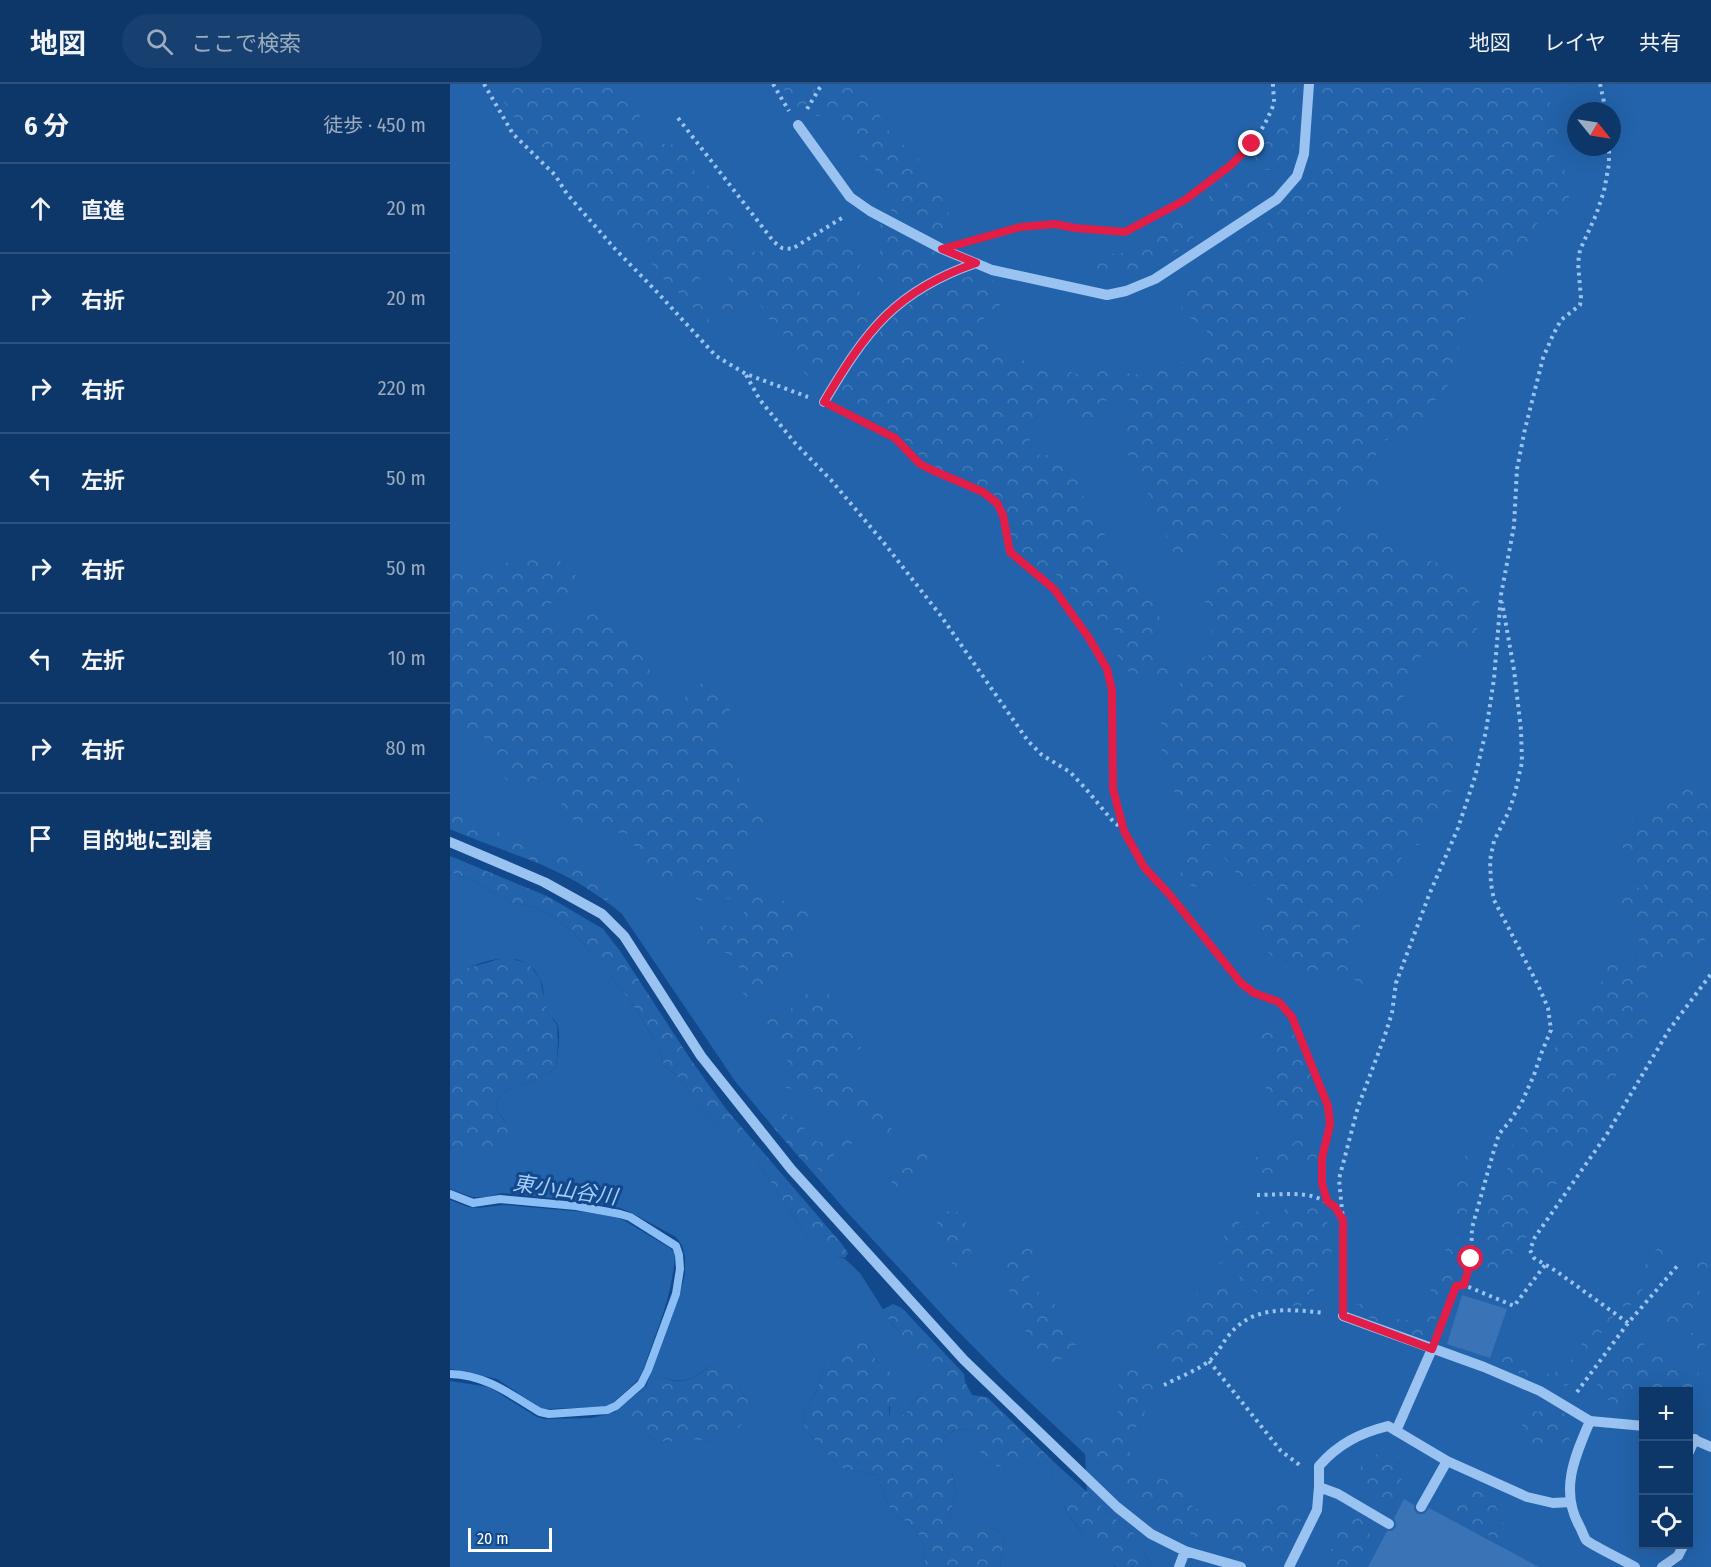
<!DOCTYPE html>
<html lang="ja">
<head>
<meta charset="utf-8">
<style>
  body { margin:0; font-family:"Fira Sans Condensed","Noto Sans JP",sans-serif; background:#173f6f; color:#f1f3f6 }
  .controls { position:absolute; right:18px; bottom:18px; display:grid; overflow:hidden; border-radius:0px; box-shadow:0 6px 24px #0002 }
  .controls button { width:54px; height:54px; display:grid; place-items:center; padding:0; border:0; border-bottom:2px solid #2e517d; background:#0e3769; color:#f1f3f6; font:30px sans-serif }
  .compass { position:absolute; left:1117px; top:18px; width:54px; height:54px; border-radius:50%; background:#0e3769; box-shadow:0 6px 24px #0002; rotate:120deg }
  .scale { position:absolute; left:18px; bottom:15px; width:84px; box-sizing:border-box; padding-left:6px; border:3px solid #fff; border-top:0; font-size:16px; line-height:21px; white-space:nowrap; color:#fff; -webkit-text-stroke:4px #12498c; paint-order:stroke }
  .stop { position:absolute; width:18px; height:18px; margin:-14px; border:4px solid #e11d48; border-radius:50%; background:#fff }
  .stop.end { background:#e11d48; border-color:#fff; box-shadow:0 2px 6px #0008 }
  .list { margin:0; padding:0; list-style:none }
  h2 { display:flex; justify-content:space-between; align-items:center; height:78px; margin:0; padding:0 24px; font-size:26px }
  h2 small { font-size:20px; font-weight:400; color:#9bacc0 }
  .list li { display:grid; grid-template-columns:39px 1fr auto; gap:18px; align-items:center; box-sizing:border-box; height:90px; padding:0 24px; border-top:2px solid #2e517d }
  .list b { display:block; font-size:22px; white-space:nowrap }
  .list em { font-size:20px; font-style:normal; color:#9bacc0 }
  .icon { flex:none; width:33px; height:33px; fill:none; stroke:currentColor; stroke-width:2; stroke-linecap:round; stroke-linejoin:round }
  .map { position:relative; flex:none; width:1261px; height:1483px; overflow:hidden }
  header { display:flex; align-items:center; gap:36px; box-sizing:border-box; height:84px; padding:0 30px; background:#0e3769; border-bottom:2px solid #2e517d }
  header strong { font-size:28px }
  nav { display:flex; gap:33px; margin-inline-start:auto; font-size:21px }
  .search { width:420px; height:54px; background:#173f6f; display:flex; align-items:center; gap:15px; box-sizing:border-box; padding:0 21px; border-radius:33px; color:#9bacc0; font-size:22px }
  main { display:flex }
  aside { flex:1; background:#0e3769 }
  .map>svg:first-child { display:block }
  .green { fill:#2363ab; fill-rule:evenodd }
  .forest { fill:url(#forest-crowns) }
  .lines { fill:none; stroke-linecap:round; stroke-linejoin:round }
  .stream { stroke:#8bbef5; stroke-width:8 }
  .building { fill:#3a73b6 }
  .path { stroke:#9ac3f1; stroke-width:4; stroke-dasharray:3 4.5; stroke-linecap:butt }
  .minor { stroke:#9ac3f1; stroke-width:10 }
  .route { stroke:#e11d48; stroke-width:8 }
  .labels { text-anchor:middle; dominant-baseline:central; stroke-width:6; stroke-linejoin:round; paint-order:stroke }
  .water-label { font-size:21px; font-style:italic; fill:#a5cdf9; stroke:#12498c }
</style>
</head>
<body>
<header>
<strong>地図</strong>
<div class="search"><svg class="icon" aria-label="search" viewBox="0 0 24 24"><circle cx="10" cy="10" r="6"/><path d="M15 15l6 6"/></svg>ここで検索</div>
<nav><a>地図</a><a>レイヤ</a><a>共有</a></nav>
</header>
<main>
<aside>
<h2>6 分<small>徒歩 · 450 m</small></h2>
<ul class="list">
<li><svg class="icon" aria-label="ahead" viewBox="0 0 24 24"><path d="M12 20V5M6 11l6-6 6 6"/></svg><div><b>直進</b></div><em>20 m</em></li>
<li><svg class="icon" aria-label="right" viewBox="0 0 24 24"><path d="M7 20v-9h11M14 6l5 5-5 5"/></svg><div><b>右折</b></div><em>20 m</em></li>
<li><svg class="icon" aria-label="right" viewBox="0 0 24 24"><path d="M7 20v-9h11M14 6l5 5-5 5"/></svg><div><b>右折</b></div><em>220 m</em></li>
<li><svg class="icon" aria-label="left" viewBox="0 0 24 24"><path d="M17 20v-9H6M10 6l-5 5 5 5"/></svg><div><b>左折</b></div><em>50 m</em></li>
<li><svg class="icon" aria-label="right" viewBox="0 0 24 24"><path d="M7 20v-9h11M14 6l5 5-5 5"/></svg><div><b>右折</b></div><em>50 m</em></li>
<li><svg class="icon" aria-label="left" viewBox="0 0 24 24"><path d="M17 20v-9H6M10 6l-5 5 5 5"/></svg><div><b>左折</b></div><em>10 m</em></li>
<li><svg class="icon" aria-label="right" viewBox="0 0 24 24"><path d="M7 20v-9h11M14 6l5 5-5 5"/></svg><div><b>右折</b></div><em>80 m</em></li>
<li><svg class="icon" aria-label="arrive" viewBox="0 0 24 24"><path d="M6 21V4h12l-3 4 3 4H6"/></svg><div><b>目的地に到着</b></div></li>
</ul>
</aside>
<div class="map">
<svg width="1261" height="1483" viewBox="0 0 1261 1483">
  <defs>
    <pattern id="forest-crowns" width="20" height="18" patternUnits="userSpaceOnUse" patternTransform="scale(1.5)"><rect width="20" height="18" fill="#2363ab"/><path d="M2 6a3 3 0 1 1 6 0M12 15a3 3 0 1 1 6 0" fill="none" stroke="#447ab8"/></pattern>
  </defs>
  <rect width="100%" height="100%" fill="#12498c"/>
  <path class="green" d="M0 0H1261V1483H701L685 1450 657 1428 637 1408 612 1419C625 1442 644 1467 665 1483H550L555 1450 540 1444H517L501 1439 500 1430 506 1410 502 1388 491 1374 493 1354 506 1345 524 1347 578 1377 601 1391 604 1378 637 1408 635 1370 553 1293 499 1238 397 1128 324 1044 285 997 172 830C148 810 120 792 90 780 60 768 30 758 0 745ZM1126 27H1162V63H1126ZM1194 1308H1238V1460H1194Z
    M0 788 23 797 63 819 84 823 103 833 123 848 170 903 185 924 208 963 214 981 228 993 249 1021 307 1077 358 1154 381 1170 395 1175 410 1189 443 1241 472 1270 488 1279 495 1293 470 1309 455 1330 440 1337V1288L426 1276 415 1256 375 1279 367 1306 355 1326 354 1341 363 1354 390 1384 427 1391 436 1416 443 1431C470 1441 475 1455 475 1483H0V1297L39 1303 87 1333 95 1335 142 1334 165 1328 196 1302 229 1214 235 1190V1173L232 1161 226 1153 182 1129 170 1124 133 1117 52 1109 37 1113H22L0 1105V1061L5 1064 55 1037 47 1026 46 1016 58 1006 83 997 106 984C107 971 111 955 108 942 106 936 100 933 97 927 93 917 95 905 90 895 73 859 25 878 0 894ZM265 1279 288 1302 302 1323 261 1358C254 1357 247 1355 241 1355 221 1355 217 1363 197 1351L191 1309 209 1291C235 1304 243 1293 265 1279Z
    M0 1116 18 1123 28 1124 54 1121 134 1128 170 1134 220 1164 225 1170C223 1211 206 1248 193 1286L188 1296 162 1320 152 1323 92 1325 47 1295 0 1285Z"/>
  <path class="forest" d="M40 0H171L168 8 172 15 181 16 189 23C189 41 196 55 215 60 220 61 224 60 228 63 236 69 239 78 244 87L253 90 261 108 276 121 286 134 293 139 296 146H289L284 143 275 146 288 163 297 168 322 167 329 172 339 173 387 144C392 146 397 147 400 151 414 164 410 195 410 212L420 221 423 229 397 265 383 276 374 293 364 296 359 294 337 269 333 257 334 244 323 239 316 232 310 220 292 210 285 213 289 230 286 241 280 242C276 233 270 224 271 214 271 205 278 200 280 192 283 176 270 169 258 164L247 176 243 184 251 196 250 211 259 221V239C250 231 243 223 235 215 221 201 213 198 202 180L205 174V166L194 155 167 140 155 122 129 107 107 75 75 50 58 23Z
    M330 0H368L350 31Z
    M377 0H413L425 15 429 31 437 45 468 75 484 99 505 143 497 154H490L435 123C433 110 428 98 425 84L406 70 401 40 388 34 360 31Z
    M830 0H850L841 12 831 13Z
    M869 0H931C936 3 952 5 959 6L962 0H1094C1101 31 1119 37 1104 72 1108 80 1118 88 1119 97 1121 109 1118 131 1107 139 1101 143 1094 138 1089 135L1079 162 1069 178 1042 201 1024 219 1015 235 1014 253 1007 266 1006 290 988 315 972 322 977 332 957 352H948L933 357 924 375 930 384 941 395 939 402 934 409C914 408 907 401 891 418V448L898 449 912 445 936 447 972 475 1000 482 1003 491 1019 499 1027 504C1033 529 1031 556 1008 571L976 562 954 605 953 625 963 639 974 634 989 629 1000 635 1010 647 1009 653 995 669 1002 680 1006 698 994 723 981 729C981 741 977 751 969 761L957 760 950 765 952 778 941 802 927 819 914 823 910 840 911 849 902 871 908 884 917 896 915 901 879 884 847 890C828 878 814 869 806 847L814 834 825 829 812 806 787 790 765 762 755 761 763 786V797C751 805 747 804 733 799 725 784 739 768 737 751 732 713 703 676 712 635 715 623 723 614 728 603 736 587 740 576 758 572L765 562 755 518 766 496 772 446C758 450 748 462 738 473L726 474 715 449 707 437 704 423 690 392 674 363 673 349 684 326 682 316 659 313 642 334 636 337 622 323 592 332 582 348 576 366C588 375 603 367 615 376 627 384 627 400 633 412 639 422 651 432 654 443 656 453 653 465 658 474 666 490 670 485 683 493 694 499 702 508 707 520 713 536 706 554 706 570L715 577 721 586 714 596C695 595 670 591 667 570 667 565 669 560 668 555 667 551 664 545 662 541 652 537 638 534 630 524 629 521 629 518 627 515 623 506 611 494 603 488 591 479 571 483 564 466 557 448 563 429 547 414 530 398 507 394 486 384 470 376 462 360 448 350 429 337 404 334 388 317 387 305 405 284 413 274 419 265 424 255 431 247 455 220 489 196 525 192 536 190 557 202 553 215 550 224 541 229 534 233L533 240 555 278 569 275 593 282 614 285 629 291 664 282 675 288 685 291 709 283 743 276 762 258 755 244 732 228 730 204 743 190 808 149 852 105 867 84Z
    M835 25 842 27 850 37C846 55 842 68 833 83L817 86 808 83 805 73 829 29Z
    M800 89 809 96 812 103 806 118 783 134 772 133 763 130 759 123V111C772 101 783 92 800 89Z
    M729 129H737L740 136 744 157 739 161 689 187 648 185 638 180 635 175C653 170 671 170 688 166L698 146Z
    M430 140 497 174V175L456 204 435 203 428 197 427 171 434 162 430 153Z
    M100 472 120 483 129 497 126 508 101 519 102 532 111 539 143 530 183 557 196 576 210 612 216 620 227 622 241 607 255 597C275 602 279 603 281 624L269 642 264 654 270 666 283 676 289 689 290 705 297 718 308 724 320 735 319 748 291 760 286 770 289 789 296 797 311 803 336 819 350 820 358 827V839L346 861V878L338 890C319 893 313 906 296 913 287 900 286 895 290 880L287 874 277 869 265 868 253 862 247 852V847L253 839 267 836 277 842 287 844 294 836V824L290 817 275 814H264L252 817 242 813V807L248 800 243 790 227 788 215 797 201 788 177 750 134 744 117 731 107 711 100 691 63 703 48 686 43 661 23 644 0 651V486C19 478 29 482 46 493L56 479 80 474Z
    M1261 696V834L1256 846 1253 868 1248 873 1231 877 1223 881 1205 878 1197 883 1193 891 1195 901 1205 915C1200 943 1184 963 1166 983V995L1165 1008 1160 1009C1149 992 1139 989 1124 1003L1126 1011H1137L1148 1015C1151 1021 1154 1027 1154 1033 1154 1045 1138 1061 1129 1068H1121L1109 1059 1100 1060 1094 1066 1095 1080 1104 1087 1109 1098 1100 1106 1094 1104 1089 1095 1078 1094 1077 1098C1080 1110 1087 1123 1085 1136 1084 1143 1058 1181 1052 1188 1043 1189 1036 1186 1031 1177L1037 1130 1057 1094 1058 1073 1064 1056 1071 1044 1096 1020C1094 989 1102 962 1120 936 1123 931 1127 925 1132 921 1134 919 1137 918 1140 916 1151 905 1154 888 1162 875L1172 879C1176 877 1182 874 1184 870 1196 852 1187 834 1170 824L1167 812 1171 804 1185 801 1193 807 1195 795 1192 781C1184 775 1172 768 1171 757 1171 755 1171 751 1172 748 1178 737 1216 711 1228 707 1236 704 1247 705 1256 706Z
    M0 727 41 744 68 759 106 771 136 778 150 788 159 819 126 797 91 780 0 745Z
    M0 772 97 812 153 845 170 867 241 976 276 1025 391 1159 398 1169 395 1174 381 1171 358 1154 307 1077 249 1021 228 993 214 981 208 963 185 924 170 903 123 848 103 833 84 823 63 819 23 797 0 788Z
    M56 873 79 880 90 895 97 927 107 941 108 958 106 984 83 997 58 1006 46 1016 47 1026 61 1047 60 1057C41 1063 18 1072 0 1061V894L15 885Z
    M372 902 378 908 392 933 410 950 411 965 393 968 383 974 386 983 406 1003 430 1016 435 1025 445 1055 442 1064 435 1062 423 1038 401 1024 391 1026 386 1033 378 1039 375 1027 378 1017 370 1006C358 1004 347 1007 334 1003L331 992 338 976 339 964 326 958 313 948 312 936 337 927 349 920 360 904Z
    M828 944 843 948 868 1004 873 1025H865L854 1030 853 1040 856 1048 866 1051 870 1058 866 1077 854 1079 845 1084 839 1083C819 1094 816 1105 796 1086L799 1078 818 1065 830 1064 835 1069 848 1054 846 1042 838 1035 825 1034 819 1030 815 1021 816 999 819 989 825 983 827 973 818 962 808 960 804 955 807 949Z
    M328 1028C335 1029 344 1034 350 1039 360 1051 356 1057 375 1059L383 1052 400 1045 406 1049C405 1062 395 1065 384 1069L379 1089 371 1087 361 1078 350 1074 324 1044 322 1038 324 1030Z
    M470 1062 476 1065 478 1081C458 1091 460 1098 450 1116L442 1115 439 1111C445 1088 442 1068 470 1062Z
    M1021 1066 1023 1070 1020 1114 1018 1127 1011 1135 1005 1133 1002 1124 1012 1078 1017 1068Z
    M851 1116C854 1117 858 1116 861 1118 871 1121 880 1146 887 1154 880 1165 882 1174 877 1185L870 1186 860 1190 864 1208 871 1222H824L790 1196 787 1182 783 1175 766 1181 759 1178 777 1148 774 1136 779 1132 789 1131V1140L794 1144 804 1140V1133L809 1123 821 1130 819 1138 821 1147 834 1152 844 1145 833 1129 838 1119Z
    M499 1127 507 1128 515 1135C516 1140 515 1145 516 1150 518 1161 524 1170 522 1181 515 1183 510 1184 503 1181L490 1156 486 1142 489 1133Z
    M1005 1153 1008 1154V1160L1010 1172 990 1229 974 1252H966L913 1232 908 1229 905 1223 907 1220C924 1219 938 1235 955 1236 960 1236 966 1234 970 1233 984 1208 986 1174 1005 1153Z
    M1214 1157 1221 1158 1223 1164 1183 1219 1177 1224 1172 1222 1171 1217 1205 1167Z
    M574 1161 582 1165 584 1178 579 1192 584 1205 605 1220C608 1241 617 1243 626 1260L611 1275 598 1283 582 1262 554 1194 552 1179Z
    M1261 1164V1200L1256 1198 1252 1188 1246 1183 1249 1175 1256 1170Z
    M770 1198C788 1206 794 1210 800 1229L776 1246 767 1261 751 1277 728 1291C718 1288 706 1273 703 1263 709 1254 722 1252 729 1244 732 1241 734 1236 735 1231 742 1214 750 1200 770 1198Z
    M1243 1205 1251 1208 1253 1216 1259 1223 1248 1234 1235 1242 1229 1248 1220 1250C1217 1244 1217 1241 1217 1235 1217 1223 1213 1215 1228 1210 1233 1208 1238 1208 1243 1205Z
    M443 1220 452 1224 514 1290 515 1298 522 1311 537 1313 604 1378 601 1391 592 1394 578 1377 548 1383 527 1365 524 1347 506 1345 493 1354 492 1374 502 1388 506 1410 500 1430 501 1438 517 1444H540L555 1450 550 1483H475C475 1456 470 1441 443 1431L436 1416 427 1391 390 1384 363 1354 354 1341 355 1326 367 1306 375 1279 391 1263 407 1250 415 1256 426 1276 440 1288 451 1309 439 1323 440 1336 455 1330 470 1309 494 1293C487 1274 486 1281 472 1270 458 1259 442 1240 432 1226Z
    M1152 1227H1158L1163 1233 1162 1238 1150 1251 1141 1268 1134 1274 1119 1300C1099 1310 1077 1293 1059 1284 1053 1280 1049 1274 1048 1267L1052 1264C1065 1271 1075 1283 1088 1288 1122 1300 1135 1245 1152 1227Z
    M1199 1238 1200 1245 1194 1260 1193 1268 1187 1279V1283L1192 1282 1205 1271H1216L1227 1282 1243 1280 1249 1287 1247 1295 1250 1305 1246 1312 1241 1313 1239 1316 1238 1308H1194L1193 1320 1187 1314 1174 1322 1164 1323 1148 1303 1147 1299 1169 1274 1193 1239Z
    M1261 1245V1264L1255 1260 1250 1266C1240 1267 1238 1273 1226 1271L1228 1264 1236 1260 1241 1249C1248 1247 1255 1248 1261 1245Z
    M265 1279 282 1284 288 1302 302 1323 293 1339 284 1348 261 1358 240 1355 220 1358 208 1357 197 1351 182 1349 176 1338 180 1320 209 1291C235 1305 243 1293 265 1279Z
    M679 1285C697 1291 706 1290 712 1310L698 1322 691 1337 680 1351 678 1362 680 1369 691 1379 689 1394C704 1393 721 1394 733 1405 738 1410 738 1417 742 1422 744 1426 775 1434 781 1434 793 1434 808 1431 818 1426 824 1424 828 1418 833 1415 837 1413 843 1413 847 1412L858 1420C850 1437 844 1461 828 1471 812 1481 738 1452 724 1440 720 1437 717 1433 714 1430L701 1428 677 1410 635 1370 629 1359 630 1353H641L647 1363 659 1365 661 1357 659 1346 667 1332 669 1322 666 1310 671 1293Z
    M1099 1319C1111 1324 1118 1333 1126 1343L1123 1351 1118 1357 1112 1359 1093 1360 1080 1369 1074 1367C1071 1354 1078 1348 1069 1335L1073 1326H1082L1088 1328Z
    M937 1370 954 1373 958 1380 944 1413 933 1418C921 1414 914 1408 908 1397L911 1382 921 1371Z
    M1018 1400C1027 1403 1032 1411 1041 1409L1045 1412C1045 1429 1052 1440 1064 1452L1063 1458C1051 1460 1039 1451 1029 1445 1022 1441 1010 1436 1005 1430 996 1417 1008 1405 1018 1400Z
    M625 1401 637 1408 657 1428 685 1450 701 1483C690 1483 678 1483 667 1483 652 1481 620 1433 612 1419L619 1404Z
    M904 1429 913 1432 921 1441C918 1449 921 1454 921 1462 920 1470 913 1472 915 1480L920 1483H883L879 1469 884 1461 883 1450 901 1430Z"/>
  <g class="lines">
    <path class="stream" d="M0 1110 23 1119 50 1115 126 1122 170 1130 180 1133 226 1162 229 1171 230 1185 226 1210 198 1286 191 1300 166 1322 157 1326 99 1330 90 1328C60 1310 36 1291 0 1290"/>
  </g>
  <path class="building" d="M1012 1211 1057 1225 1040 1274 997 1260Z
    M954 1415 964 1421V1426L968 1430H974L979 1424 1089 1483H918L937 1447H942L946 1443V1439L944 1434Z"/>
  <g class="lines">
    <path class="path" d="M34 0 63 50 105 91 117 110 166 166 206 207 266 272 296 290 358 313
      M323 0 339 27
      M1150 0 1156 27
      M357 25 372 0
      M228 34 324 158 332 164 342 165 395 132
      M521 156C546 148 581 137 607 140 624 142 659 152 675 147 686 145 698 136 708 131 751 108 799 77 819 31 821 27 823 23 824 18 824 13 823 6 823 0
      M296 291 310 316 345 359 381 396 434 459 491 532 578 657 592 671 620 688 636 705 661 735 674 747
      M390 326 445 354 470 380 482 386 533 408 547 419 553 431 560 469 604 505 638 554 657 585 661 606 663 705 674 747 694 783 719 810 791 899 804 909 829 918 842 933 878 1022 880 1041 872 1074V1099L877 1117
      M807 1111C839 1111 872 1103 891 1133
      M1014 1201 1021 1175 1022 1144 1044 1066 1049 1050 1060 1037 1071 1020 1084 991 1091 970 1101 946 1098 924 1088 901 1044 816 1041 800 1040 776 1044 757 1059 727 1065 709 1072 678 1071 646 1064 586 1052 518
      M893 1213V1136L889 1095 908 1023 934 954 942 929 946 899 979 811 1008 744 1025 693 1036 647 1044 595 1051 511 1064 442 1067 385 1075 345 1093 274 1103 251 1111 236 1130 221 1131 214 1128 179 1130 166 1146 131 1154 107 1159 80V63
      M1178 1239 1106 1187 1084 1174 1080 1166 1085 1153 1157 1050 1219 946 1261 890
      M989 1246 1006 1202 1014 1201 1064 1222 1095 1181
      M759 1277 831 1367 851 1382
      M714 1301C727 1294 748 1286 759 1277 768 1270 772 1259 779 1251 803 1221 840 1225 874 1229
      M1127 1308 1178 1239 1229 1180"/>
    <path class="minor" d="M348 41 400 113 420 127 492 165 542 186 657 211 676 207 705 195 827 115 847 92 854 70 859 0
      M374 318C416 247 445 207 526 179
      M0 758 94 798 152 830 174 852 251 972 341 1085 514 1276 667 1423 701 1450 735 1467 791 1483
      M893 1232 1034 1283 1090 1307 1140 1337 1194 1342
      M1140 1337C1125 1372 1109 1407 1130 1443 1132 1447 1134 1453 1136 1456 1143 1462 1175 1477 1185 1483
      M946 1347 982 1265
      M1238 1353 1261 1363
      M1238 1370 1245 1355
      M869 1403 888 1410 939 1440
      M971 1423 997 1377
      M729 1483 735 1467
      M839 1483 867 1426 869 1403V1382C888 1360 910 1349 938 1342L997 1377 1077 1413 1103 1419 1121 1418
      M1212 1483 1228 1472 1234 1460"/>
  </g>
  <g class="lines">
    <path class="route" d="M802 60 781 81 735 116 675 148 625 144 605 140 570 143 492 165 526 179C445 207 416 247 374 318L445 354 470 380 482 386 533 408 547 419 553 431 560 468 604 505 639 554 657 585 662 606 663 705 674 747 694 783 719 810 791 899 804 909 829 918 842 933 878 1022 880 1041 872 1074V1099L877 1117 885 1123 893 1136V1232L982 1265 1006 1202 1014 1201 1021 1175"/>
  </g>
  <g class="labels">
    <g class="water-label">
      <text transform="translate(115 1106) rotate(8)">東小山谷川</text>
    </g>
  </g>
</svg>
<div class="controls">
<button>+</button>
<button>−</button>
<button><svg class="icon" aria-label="locate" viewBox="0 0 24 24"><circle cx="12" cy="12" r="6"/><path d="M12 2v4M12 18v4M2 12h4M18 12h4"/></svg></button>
</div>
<svg class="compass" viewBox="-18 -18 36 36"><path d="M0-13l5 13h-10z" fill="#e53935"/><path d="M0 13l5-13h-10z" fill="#9bacc0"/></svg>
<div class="scale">20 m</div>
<div class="stop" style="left:1021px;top:1175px"></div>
<div class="stop end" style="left:802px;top:60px"></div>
</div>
</main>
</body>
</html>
